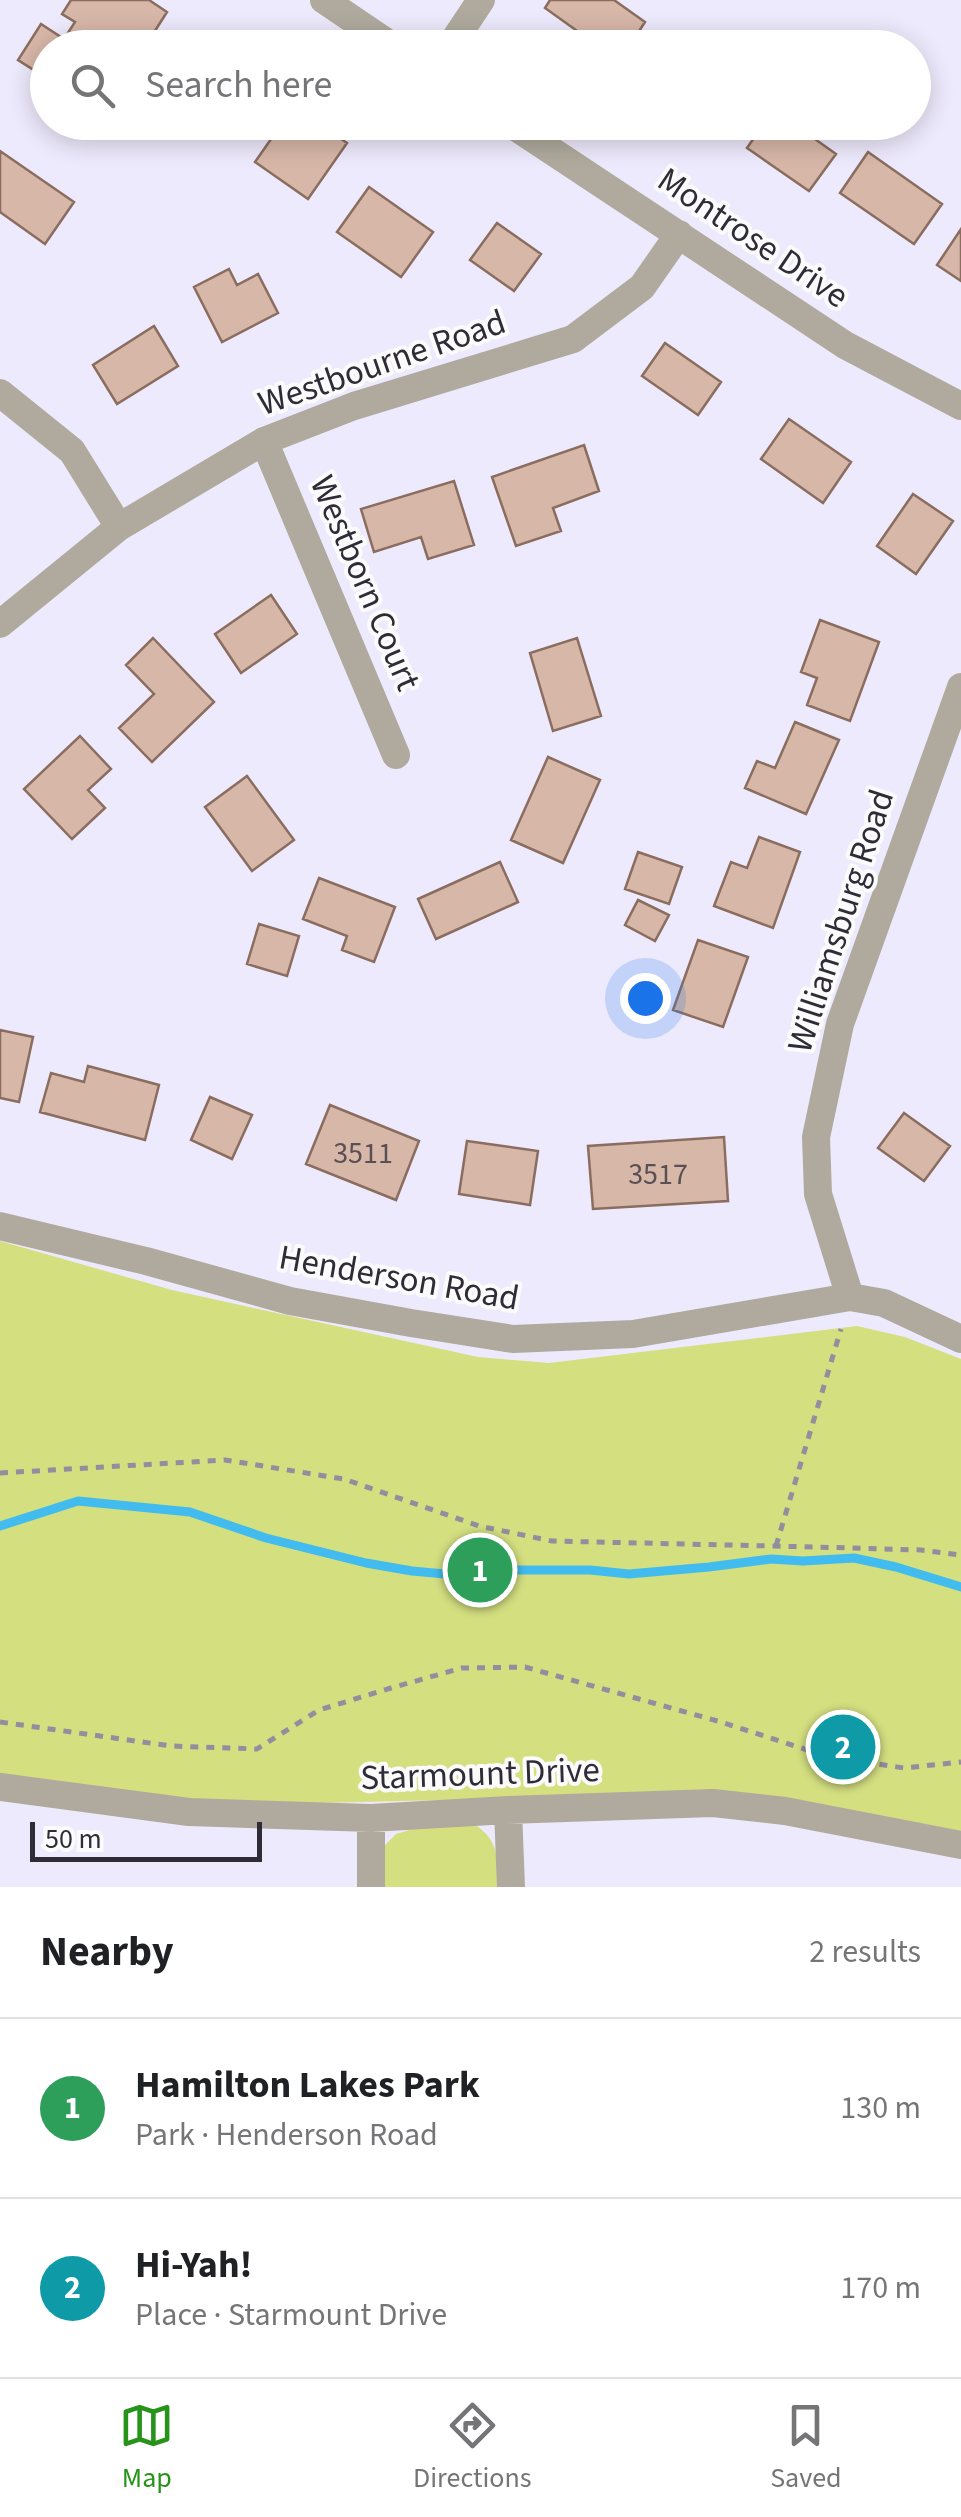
<!DOCTYPE html>
<html lang="en">
<head>
<meta charset="utf-8">
<style>
  body { margin:0; font-family:"Source Sans 3",sans-serif; background:#f2f2f2; color:#202124 }
  .scale { position:absolute; left:30px; bottom:25px; width:232px; box-sizing:border-box; padding-left:10px; border:5px solid #2f2c38; border-top:0; font-size:28px; line-height:35px; white-space:nowrap; color:#2f2c38; -webkit-text-stroke:8px #fbfbfb; paint-order:stroke }
  .you { position:absolute; left:645px; top:998px; width:35px; height:35px; margin:-25px; border:8px solid #fff; border-radius:50%; background:#1a73e8; box-shadow:0 0 0 15px #1a73e833 }
  .badge { display:grid; place-items:center; width:65px; height:65px; border-radius:50%; background:#27931a; color:#fff; font-size:32px; font-weight:700 }
  .pin { position:absolute; translate:-50% -50%; border:5px solid #fff; box-shadow:0 2px 10px #0006 }
  .list { margin:0; padding:0; list-style:none }
  h2 { display:flex; justify-content:space-between; align-items:center; height:130px; margin:0; padding:0 40px; font-size:42px }
  h2 small { font-size:32px; font-weight:400; color:#757577 }
  .list li { display:grid; grid-template-columns:65px 1fr auto; gap:30px; align-items:center; box-sizing:border-box; height:180px; padding:0 40px; border-top:2px solid #e0e0e0 }
  .list b { display:block; font-size:38px; white-space:nowrap }
  .list p { margin:0; font-size:32px; white-space:nowrap; color:#757577 }
  .list em { font-size:32px; font-style:normal; color:#757577 }
  .icon { flex:none; width:55px; height:55px; fill:none; stroke:currentColor; stroke-width:2; stroke-linecap:round; stroke-linejoin:round }
  .map { position:relative; flex:none; width:961px; height:1887px; overflow:hidden }
  .search { position:absolute; background:#fff; box-shadow:0 5px 25px #0003; left:30px; right:30px; top:30px; height:110px; display:flex; align-items:center; gap:25px; box-sizing:border-box; padding:0 35px; border-radius:55px; color:#757577; font-size:38px }
  .sheet { height:490px; background:#fff }
  nav { display:flex; justify-content:space-around; align-items:center; box-sizing:border-box; height:140px; border-top:2px solid #e0e0e0; background:#fff; font-size:28px; color:#757577 }
  nav a { display:grid; justify-items:center; gap:5px }
  nav .on { color:#27931a }
  .map>svg:first-child { display:block }
  .green { fill:#d4df80 }
  .lines { fill:none; stroke-linecap:round; stroke-linejoin:round }
  .stream { stroke:#42bcee; stroke-width:9 }
  .building { fill:#d7b7a8; stroke:#8a6d5f; stroke-width:2.5 }
  .path { stroke:#918e9d; stroke-width:5; stroke-dasharray:8 8; stroke-linecap:butt }
  .minor { stroke:#afaa9d; stroke-width:28 }
  .labels { text-anchor:middle; dominant-baseline:central; stroke-width:8; stroke-linejoin:round; paint-order:stroke }
  .number-label { font-size:30px; fill:#594f54 }
  .street-label { font-size:35px; fill:#2f2c38; stroke:#fbfbfb }
</style>
</head>
<body>
<div class="map">
<svg width="961" height="1887" viewBox="0 0 961 1887">
  <rect width="100%" height="100%" fill="#eeeafd"/>
  <path class="green" d="M0 1241 172 1290 478 1357 549 1363 857 1326 905 1337 961 1359V1831L747 1793 317 1803 198 1801 0 1776Z
    M474 1824C501 1842 496 1857 498 1887H382L383 1847 396 1834 419 1827Z"/>
  <g class="lines">
    <path class="stream" d="M0 1526 78 1501 190 1512 266 1538 366 1563 412 1571 445 1574 475 1570H590L629 1574 709 1567 771 1559 803 1561 854 1558 896 1567 961 1587"/>
  </g>
  <path class="building" d="M71 0H149L167 12 144 48H48V79L18 60 41 24 64 39 75 22 62 14Z
    M550 0H614L645 22 628 48H601L545 8Z
    M283 122H317L347 143 308 199 255 162Z
    M765 122H791L836 154 809 191 747 148Z
    M0 151 74 202 45 244 0 212Z
    M868 152 942 204 914 244 840 193Z
    M369 187 433 232 401 277 337 232Z
    M497 223 541 254 514 291 470 260Z
    M961 229V281L937 265Z
    M229 269 237 285 258 274 278 313 222 342 194 287Z
    M154 326 178 366 117 404 93 365Z
    M665 343 721 382 698 415 642 376Z
    M789 419 851 462 823 503 761 459Z
    M584 445 599 491 553 508 561 531 516 546 492 477Z
    M454 481 474 545 428 559 421 537 374 552 361 509Z
    M913 494 953 521 916 574 877 546Z
    M271 595 297 634 241 673 215 634Z
    M820 620 879 642 850 721 807 705 817 678 801 672Z
    M153 638 214 702 152 762 119 728 154 694 126 665Z
    M577 638 601 716 553 731 530 653Z
    M795 722 839 740 806 814 745 788 757 761 775 768Z
    M80 736 111 769 88 790 105 808 72 839 24 789Z
    M548 757 600 780 563 863 511 840Z
    M247 776 294 840 252 871 205 807Z
    M759 837 800 852 773 928 714 906 731 862 747 868Z
    M638 852 682 867 669 904 625 889Z
    M500 862 518 902 436 939 418 899Z
    M319 878 395 907 374 962 342 950 347 936 303 919Z
    M638 900 669 915 655 941 625 925Z
    M259 924 299 936 287 976 247 964Z
    M698 940 748 957 723 1027 673 1010Z
    M0 1030 33 1037 19 1102 0 1098Z
    M88 1066 159 1085 145 1140 40 1112 51 1073 84 1082Z
    M210 1097 252 1115 232 1159 191 1140Z
    M330 1105 419 1141 396 1200 306 1164Z
    M904 1113 950 1146 924 1181 878 1148Z
    M724 1137 728 1201 593 1209 588 1146Z
    M467 1141 538 1151 530 1205 459 1194Z"/>
  <g class="lines">
    <path class="path" d="M0 1473 225 1460 344 1479 479 1526 552 1541 815 1547 921 1550 961 1555
      M776 1546 841 1329
      M0 1722 171 1746 257 1749 319 1710 391 1688 462 1668 525 1667 721 1722 826 1756 904 1768 961 1762"/>
    <path class="minor" d="M324 0 395 48
      M449 48 481 0
      M508 122 845 345 961 406
      M0 393 72 451 119 527
      M264 441 396 755
      M0 624 119 527 264 441 354 406 573 339 642 287 679 234
      M0 1226 146 1261 290 1301 411 1323 513 1339 633 1334 850 1297 884 1303 961 1339
      M850 1297 818 1194 816 1137 840 1024 961 687
      M0 1787 189 1812 371 1818 508 1810 713 1803 785 1811 961 1845
      M508 1810 511 1887
      M371 1887V1818"/>
  </g>
  <g class="labels">
    <g class="number-label">
      <text x="363" y="1153">3511</text>
      <text x="658" y="1174">3517</text>
    </g>
    <g class="street-label">
      <text transform="translate(753 238) rotate(34)">Montrose Drive</text>
      <text transform="translate(382 363) rotate(-19)">Westbourne Road</text>
      <text transform="translate(365 583) rotate(67)">Westborn Court</text>
      <text transform="translate(841 921) rotate(-72)">Williamsburg Road</text>
      <text transform="translate(399 1278) rotate(10)">Henderson Road</text>
      <text transform="translate(480 1774) rotate(-2)">Starmount Drive</text>
    </g>
  </g>
</svg>
<div class="scale">50 m</div>
<div class="you"></div>
<div class="pin badge" style="left:480px;top:1570px;background:#2e9e5b">1</div>
<div class="pin badge" style="left:843px;top:1747px;background:#0f9aa8">2</div>
<div class="search"><svg class="icon" aria-label="search" viewBox="0 0 24 24"><circle cx="10" cy="10" r="6"/><path d="M15 15l6 6"/></svg>Search here</div>
</div>
<section class="sheet">
<h2>Nearby<small>2 results</small></h2>
<ul class="list">
<li><span class="badge" style="background:#2e9e5b">1</span><div><b>Hamilton Lakes Park</b><p>Park · Henderson Road</p></div><em>130 m</em></li>
<li><span class="badge" style="background:#0f9aa8">2</span><div><b>Hi-Yah!</b><p>Place · Starmount Drive</p></div><em>170 m</em></li>
</ul>
</section>
<nav>
<a class="on"><svg class="icon" aria-label="map" viewBox="0 0 24 24"><path d="M3 6l6-2 6 2 6-2v14l-6 2-6-2-6 2zM9 4v14M15 6v14"/></svg>Map</a>
<a><svg class="icon" aria-label="directions" viewBox="0 0 24 24"><path d="M12 3l9 9-9 9-9-9zM9 14v-3h6M13 9l2 2-2 2"/></svg>Directions</a>
<a><svg class="icon" aria-label="saved" viewBox="0 0 24 24"><path d="M7 4h10v16l-5-4-5 4z"/></svg>Saved</a>
</nav>
</body>
</html>
